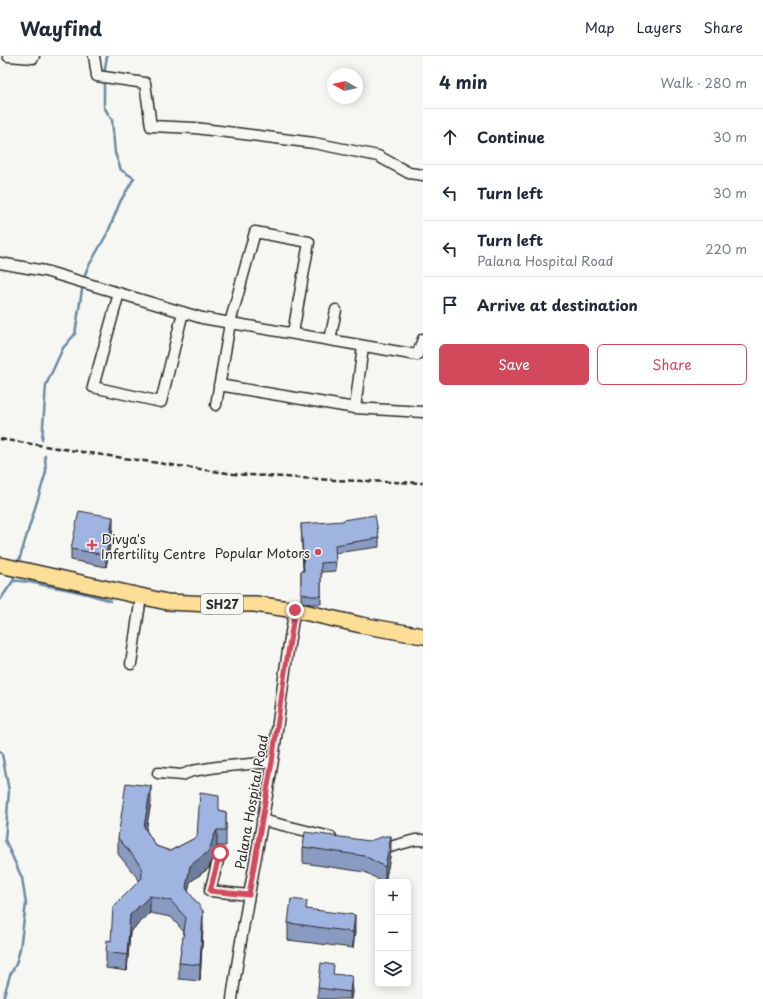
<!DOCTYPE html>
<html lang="en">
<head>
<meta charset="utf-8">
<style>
  body { margin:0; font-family:"Playpen Sans",sans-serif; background:#f2f2f3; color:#1f2937 }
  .controls { position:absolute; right:12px; bottom:12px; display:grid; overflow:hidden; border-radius:6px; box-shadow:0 2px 10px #0003 }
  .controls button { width:36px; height:36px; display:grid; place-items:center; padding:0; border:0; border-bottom:1px solid #e0e1e3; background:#fff; color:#1f2937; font:20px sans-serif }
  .compass { position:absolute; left:327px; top:12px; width:36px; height:36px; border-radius:50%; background:#fff; box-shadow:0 2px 10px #0003; rotate:279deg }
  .stop { position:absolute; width:12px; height:12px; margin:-9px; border:3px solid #d1495b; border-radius:50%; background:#fff }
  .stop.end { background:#d1495b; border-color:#fff; box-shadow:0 1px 4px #0008 }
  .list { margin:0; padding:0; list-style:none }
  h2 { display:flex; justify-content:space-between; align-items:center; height:52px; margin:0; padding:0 16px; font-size:17px }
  h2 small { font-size:13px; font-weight:400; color:#747a83 }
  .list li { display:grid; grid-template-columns:26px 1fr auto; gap:12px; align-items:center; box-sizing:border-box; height:56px; padding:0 16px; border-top:1px solid #e0e1e3 }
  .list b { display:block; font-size:15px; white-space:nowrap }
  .list p { margin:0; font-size:13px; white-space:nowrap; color:#747a83 }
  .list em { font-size:13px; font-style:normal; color:#747a83 }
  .actions { display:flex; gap:8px; padding:12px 16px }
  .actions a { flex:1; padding:9px 0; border:1px solid #d1495b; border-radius:6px; text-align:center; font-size:14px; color:#d1495b }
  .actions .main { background:#d1495b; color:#fff }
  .icon { flex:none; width:22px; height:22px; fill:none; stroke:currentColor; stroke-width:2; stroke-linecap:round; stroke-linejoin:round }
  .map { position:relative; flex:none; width:423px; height:943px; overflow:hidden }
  header { display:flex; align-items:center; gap:24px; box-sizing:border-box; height:56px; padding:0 20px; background:#fff; border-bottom:1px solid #e0e1e3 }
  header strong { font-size:19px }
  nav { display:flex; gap:22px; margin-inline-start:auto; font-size:14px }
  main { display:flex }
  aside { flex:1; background:#fff }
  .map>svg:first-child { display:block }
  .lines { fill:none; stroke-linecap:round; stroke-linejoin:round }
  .stream { stroke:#6b8ba3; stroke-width:2.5 }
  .minor-casing { stroke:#2b2b2b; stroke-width:13 }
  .primary-casing { stroke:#2b2b2b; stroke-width:18 }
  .minor { stroke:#f6f6f2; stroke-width:10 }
  .primary { stroke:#fcde96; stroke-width:15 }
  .rail { stroke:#2b2b2b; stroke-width:2.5; stroke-dasharray:6 3; stroke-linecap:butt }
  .wall { fill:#8a9bc2; stroke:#2b2b2b }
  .shaded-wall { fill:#707e9e; stroke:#2b2b2b }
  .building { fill:#a0b4e2; stroke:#2b2b2b }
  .route { stroke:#d1495b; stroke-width:5 }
  .poi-dot { fill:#d1495b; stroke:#f6f6f2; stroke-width:1.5 }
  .labels { text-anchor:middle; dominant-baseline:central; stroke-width:3; stroke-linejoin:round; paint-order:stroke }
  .shield { fill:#f6f6f2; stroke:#686867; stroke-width:1 }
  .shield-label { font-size:12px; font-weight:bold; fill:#2b2b2b }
  .poi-label { font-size:13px; fill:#2b2b2b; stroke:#f6f6f2; text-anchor:start }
  .street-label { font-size:13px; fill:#2b2b2b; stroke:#f6f6f2 }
</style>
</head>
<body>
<header>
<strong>Wayfind</strong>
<nav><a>Map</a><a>Layers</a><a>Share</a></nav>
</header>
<main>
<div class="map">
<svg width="423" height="943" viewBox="0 0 423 943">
  <rect width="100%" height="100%" fill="#f6f6f2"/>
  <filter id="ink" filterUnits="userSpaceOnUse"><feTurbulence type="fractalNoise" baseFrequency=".025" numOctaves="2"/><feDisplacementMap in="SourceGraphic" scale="8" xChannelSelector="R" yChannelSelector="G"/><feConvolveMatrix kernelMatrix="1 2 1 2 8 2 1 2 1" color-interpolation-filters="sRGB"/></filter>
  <g filter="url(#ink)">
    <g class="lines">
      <path class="stream" d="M104 19 105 12 107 0
        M85 219 87 213 108 176 120 146 134 122 121 114 115 97 112 64 104 51V24
        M42 384 46 329 63 292 75 278 82 234
        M18 508 46 416 45 400
        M13 525C24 524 33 527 43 529 66 533 88 537 110 545
        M0 544 13 525 15 518
        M0 695 2 698 9 735 5 784 22 822 26 848 20 893 16 908 10 919 3 943"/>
      <defs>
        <path id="minor" d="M8 0 33 2 34 0
          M94 0 97 20 145 27 151 70 195 72 314 87 378 100 409 117 423 119
          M0 207 45 215 202 262 417 299 423 283
          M119 237 93 331 161 346 183 256
          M330 284 336 254
          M219 329 355 352 423 356
          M216 349 230 267 255 176 309 186 293 277
          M355 352 363 290
          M131 608 141 541
          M158 717 182 719 192 715 217 711 272 706
          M262 764 331 781
          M378 790 390 791 415 784H423
          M220 797 210 835 249 839
          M232 943C243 863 260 784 273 704 280 654 285 604 295 554"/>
        <path id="primary" d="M0 509 167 546 211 548H255L295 554 361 569 423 580"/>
      </defs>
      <use href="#minor" class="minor-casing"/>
      <use href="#primary" class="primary-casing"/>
      <use href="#minor" class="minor"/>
      <use href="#primary" class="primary"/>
      <path class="rail" d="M0 383 89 397 234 418 333 424 423 427"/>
    </g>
    <path class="wall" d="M301 468 379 482V491L335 497 336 515 321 516V548H311L301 546V515H303Z
      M113 473 106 511 71 504V493Z
      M151 746 146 774 156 790 170 795 197 781 219 754 226 756V790H217L214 795 209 812 190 826 188 835 203 871 200 925 179 923V907L184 876 171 861 150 857 130 876 127 915 106 912V896L139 824 118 798V782Z
      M303 791 391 796 385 826H383L365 816 303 807Z
      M307 853 355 876 353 892 288 884V867Z
      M334 918 352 936 351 943H318V932Z"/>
    <path class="shaded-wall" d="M113 461V473L106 511V499Z
      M151 730V746L144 787V771Z
      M217 774V790L214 795 209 812 190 826 186 848V832L190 810Z
      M391 780V796L385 826V811Z
      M150 840V857L130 876 127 915V899L130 859Z
      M203 855V871L200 925V909Z
      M355 859V876L353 892V876Z
      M352 920V936L351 943H350V936Z"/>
    <path class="building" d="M79 455 113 461 106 499 71 493Z
      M375 459 379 482 335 489 336 506 321 507V540H311L301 537V515H304L301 468 343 465V464Z
      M126 727 151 730 144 771 156 790 170 795 197 781 200 737 219 740V754L226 756V774H217L214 779 209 795 190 810 186 832 203 855 200 909 179 907 186 862 171 845 150 840 130 859 127 899 106 896 107 884 111 885 113 851 142 822 141 810 118 782Z
      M305 776 369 785 385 780H391L385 811 365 800 303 791Z
      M291 843 307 845 306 853 355 859 353 876 288 867Z
      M321 907 334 909 333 918 352 920 350 936 318 932Z"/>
  </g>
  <g class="lines" filter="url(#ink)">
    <path class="route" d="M220 797 210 835 249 839 272 706 286 609 295 554"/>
  </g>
  <g class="poi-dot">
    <path d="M90 483h4v4h4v4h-4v4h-4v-4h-4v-4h4z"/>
    <circle cx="318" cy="496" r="4"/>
  </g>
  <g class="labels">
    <rect class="shield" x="201" y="538" width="42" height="20" rx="3"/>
    <g class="shield-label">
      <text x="222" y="548">SH27</text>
    </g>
    <g class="poi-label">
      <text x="101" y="482">Divya's<tspan x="101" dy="15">Infertility Centre</tspan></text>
      <text x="310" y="496" text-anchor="end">Popular Motors</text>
    </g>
    <g class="street-label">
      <text transform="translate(251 746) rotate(-80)">Palana Hospital Road</text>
    </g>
  </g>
</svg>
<div class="controls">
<button>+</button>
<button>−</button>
<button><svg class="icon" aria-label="layers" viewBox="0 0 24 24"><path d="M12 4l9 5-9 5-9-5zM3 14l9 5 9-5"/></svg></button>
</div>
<svg class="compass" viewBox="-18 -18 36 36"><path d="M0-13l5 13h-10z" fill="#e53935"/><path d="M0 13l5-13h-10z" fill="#747a83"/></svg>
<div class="stop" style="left:220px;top:797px"></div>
<div class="stop end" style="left:295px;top:554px"></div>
</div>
<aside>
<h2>4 min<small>Walk · 280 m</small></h2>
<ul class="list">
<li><svg class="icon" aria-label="ahead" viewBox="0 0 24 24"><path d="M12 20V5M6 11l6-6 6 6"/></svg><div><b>Continue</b></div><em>30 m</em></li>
<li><svg class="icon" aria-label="left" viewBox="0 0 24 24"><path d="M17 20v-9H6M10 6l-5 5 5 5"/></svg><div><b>Turn left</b></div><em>30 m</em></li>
<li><svg class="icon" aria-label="left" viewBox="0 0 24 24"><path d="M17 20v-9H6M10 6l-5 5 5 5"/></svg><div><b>Turn left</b><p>Palana Hospital Road</p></div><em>220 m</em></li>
<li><svg class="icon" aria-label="arrive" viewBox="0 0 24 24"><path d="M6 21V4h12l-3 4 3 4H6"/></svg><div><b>Arrive at destination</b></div></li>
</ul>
<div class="actions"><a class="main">Save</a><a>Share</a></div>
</aside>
</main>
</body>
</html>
